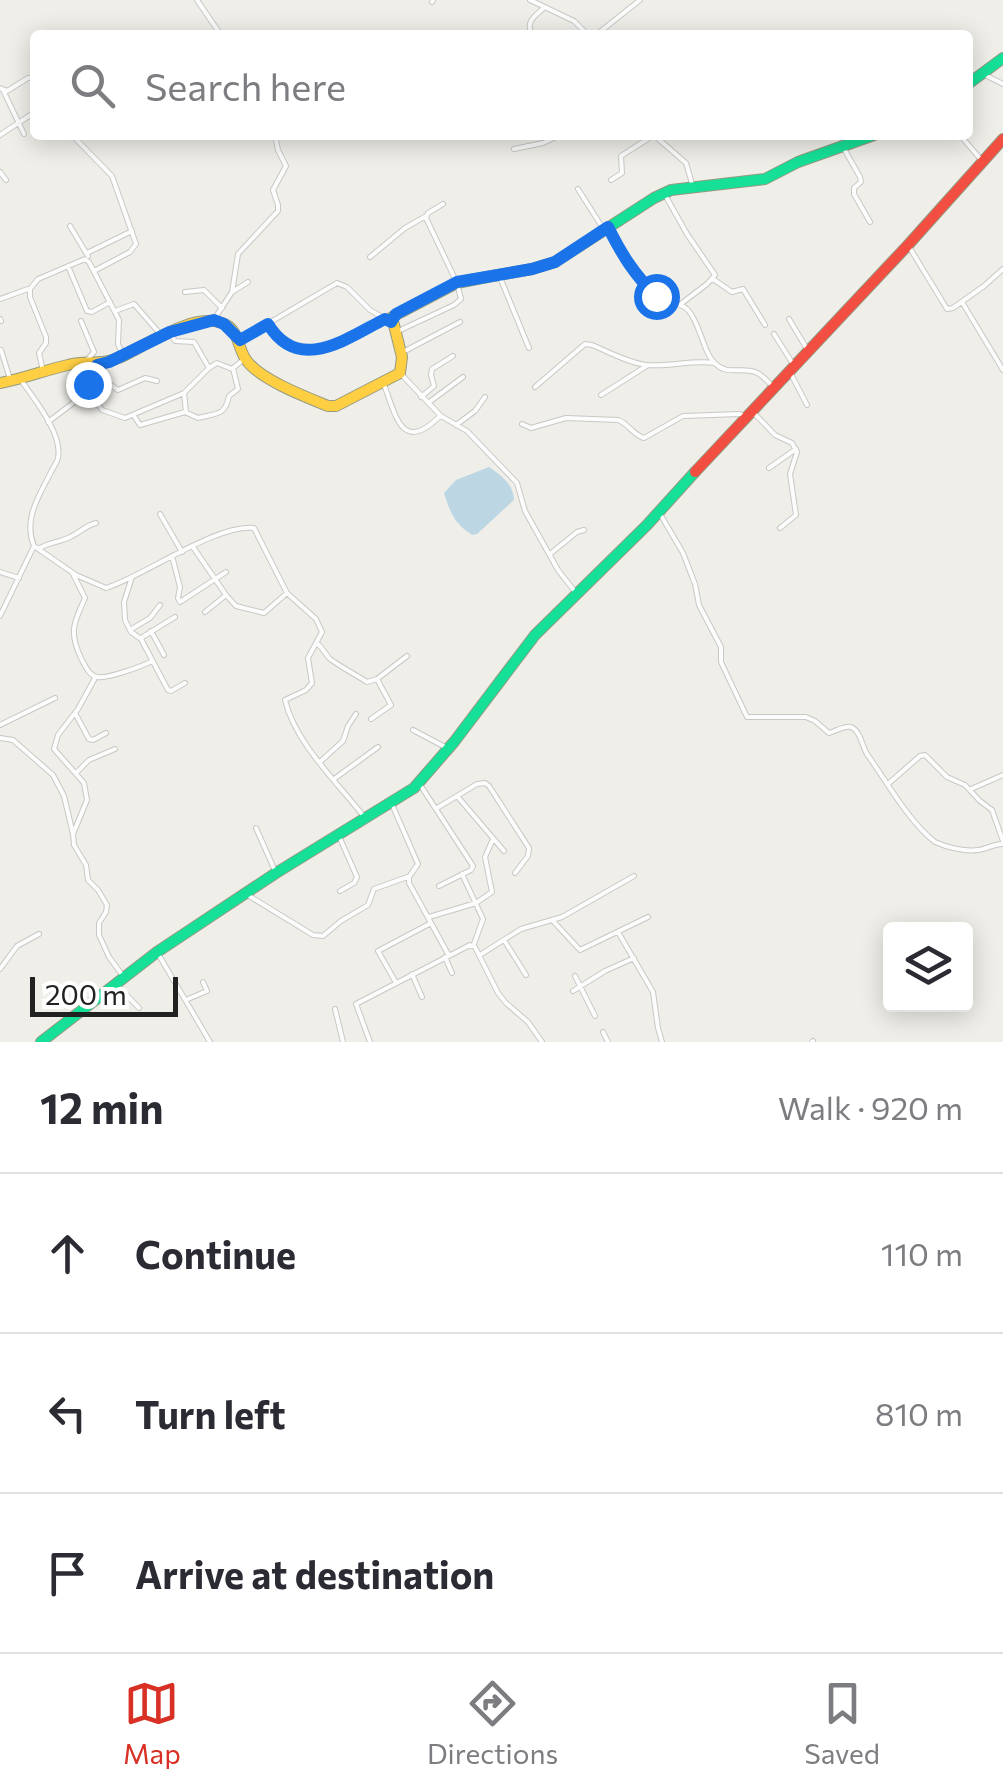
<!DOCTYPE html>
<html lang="en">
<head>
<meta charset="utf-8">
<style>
  body { margin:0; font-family:Commissioner,sans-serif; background:#f7f7f7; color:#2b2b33 }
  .controls { position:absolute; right:30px; bottom:30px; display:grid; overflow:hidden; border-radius:10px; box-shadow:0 5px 25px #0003 }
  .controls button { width:90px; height:90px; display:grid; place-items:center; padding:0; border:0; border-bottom:2px solid #e1e1e2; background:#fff; color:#2b2b33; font:50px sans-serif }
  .scale { position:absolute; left:30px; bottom:25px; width:148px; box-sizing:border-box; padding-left:10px; border:5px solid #212121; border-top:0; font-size:28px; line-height:35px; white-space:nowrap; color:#212121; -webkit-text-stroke:8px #fff; paint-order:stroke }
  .stop { position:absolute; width:30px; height:30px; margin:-22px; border:8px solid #1a73e8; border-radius:50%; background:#fff }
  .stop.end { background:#1a73e8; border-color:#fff; box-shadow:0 2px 10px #0008 }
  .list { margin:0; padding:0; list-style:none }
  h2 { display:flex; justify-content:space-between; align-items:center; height:130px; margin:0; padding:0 40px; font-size:42px }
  h2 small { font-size:32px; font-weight:400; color:#7c7c81 }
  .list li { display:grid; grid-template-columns:65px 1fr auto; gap:30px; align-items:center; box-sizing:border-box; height:160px; padding:0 40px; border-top:2px solid #e1e1e2 }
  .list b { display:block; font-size:38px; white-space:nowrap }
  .list em { font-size:32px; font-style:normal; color:#7c7c81 }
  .icon { flex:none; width:55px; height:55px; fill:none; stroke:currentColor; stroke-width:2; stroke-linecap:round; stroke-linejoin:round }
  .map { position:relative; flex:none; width:1003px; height:1042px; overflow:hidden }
  .search { position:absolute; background:#fff; box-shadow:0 5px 25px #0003; left:30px; right:30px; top:30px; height:110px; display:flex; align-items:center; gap:25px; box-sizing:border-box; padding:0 35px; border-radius:10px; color:#7c7c81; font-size:38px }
  .sheet { height:610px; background:#fff }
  nav { display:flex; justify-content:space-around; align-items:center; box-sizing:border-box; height:140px; border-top:2px solid #e1e1e2; background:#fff; font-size:28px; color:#7c7c81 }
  nav a { display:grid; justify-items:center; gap:5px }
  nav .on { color:#d93025 }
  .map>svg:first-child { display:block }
  .water { fill:#bcd7e3 }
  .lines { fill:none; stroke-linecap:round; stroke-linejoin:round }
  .street-casing { stroke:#c8c8c5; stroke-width:6 }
  .fast-casing { stroke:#959a80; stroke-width:12 }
  .slow-casing { stroke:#959a80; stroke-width:12 }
  .jam-casing { stroke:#959a80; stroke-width:12 }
  .street { stroke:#fdfcfc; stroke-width:4 }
  .fast { stroke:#16e098; stroke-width:10 }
  .slow { stroke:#ffcf43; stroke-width:10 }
  .jam { stroke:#f24e42; stroke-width:10 }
  .route { stroke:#1a73e8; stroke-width:12 }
</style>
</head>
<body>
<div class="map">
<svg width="1003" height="1042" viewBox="0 0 1003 1042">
  <rect width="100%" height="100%" fill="#efeee9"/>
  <path class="water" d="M489 467C502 476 513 484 514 500L477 534 472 535C455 524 450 513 444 493L456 480Z"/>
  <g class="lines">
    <defs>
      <path id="street" d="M197 0 221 35
        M530 0 574 21 588 35
        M432 2 433 0
        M532 35C525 21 535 16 545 7
        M596 35 640 0
        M985 75 1003 84
        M0 88 7 91 28 78 35 77
        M3 90 24 134
        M0 135 35 112
        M72 135 112 176 136 244 130 252 94 271
        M960 135 983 162
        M656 137 686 163 693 187
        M843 147 860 177 861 182 854 188V194L870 222
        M514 149 543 143 560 135
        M0 172 6 180
        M611 180 622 173 621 156 654 135
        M578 189 604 230
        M664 193 687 234 715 275 707 284 682 303
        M70 226 88 256
        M608 228C620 252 634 283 659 297 668 303 680 302 688 310 701 324 703 355 717 365 728 375 742 367 755 372 762 374 768 382 773 387
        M908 245 947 309 953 308 984 286 1003 269
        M87 253 132 231
        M370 257 405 228 426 216
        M68 266 87 311 92 312 110 302
        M499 275 529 348
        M713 279 732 292 743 289 765 325
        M185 292 204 290 222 308
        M232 292 248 282
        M0 299 28 289
        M962 302 1003 370
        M115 311 134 304 162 336
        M0 319 1 321
        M789 319 807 349
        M81 321 94 352 86 361
        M213 321 232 292 238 254 278 211V205L273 190 286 166 278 150 275 135
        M268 324C299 375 347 338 385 319
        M394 333 454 305 461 299 457 283 426 218 428 213 443 204
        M171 334 175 341 194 342 209 368 217 363 232 369 244 359
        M774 334 793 364
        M240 340 337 283 347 287 370 310 391 322
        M1 350 10 379
        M403 352 460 322
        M102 364 106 381
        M789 370 807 405
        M43 371 39 353 46 343V337L30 297V289L38 279 85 259 89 262 119 320 118 344 123 355
        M400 373 441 416 467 431 517 483 525 511 558 570 576 593
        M21 380C34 399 63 434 58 458 58 460 52 470 51 472 39 496 23 519 34 546L76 575 106 588C145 576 215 524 254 528L287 593 316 619 322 632 308 658 312 683 306 690 285 700C295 743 338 783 365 818
        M383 382C396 415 401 455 440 416
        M89 384 105 381 118 390 145 378 157 381
        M535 387 585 344 592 345C609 352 629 363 647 365 670 367 691 360 714 363
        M88 389 102 410 125 418 184 393
        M601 395 648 365
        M421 397 434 386 431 375 432 369 453 356
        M428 403 463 377
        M752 411 775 435 792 443 797 452 790 474 796 515 780 528
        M186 412 184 393 209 368
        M134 416 140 425 185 412 198 418C217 413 225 416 229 396L238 389 233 368
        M48 422 85 394 97 365
        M522 424 531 428 566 418 618 420C629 424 633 435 644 438L683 416 740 414 746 417
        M456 425 475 411 485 397
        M769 468 796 449
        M659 512 683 553 695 584 699 605 721 647V662L747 717H806L815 721 829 733C836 731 845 725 851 727 861 731 862 747 867 754 887 782 909 822 935 842 946 847 965 852 978 850 987 849 993 844 1003 844
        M160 514 182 552
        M193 547 226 595 205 612
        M38 549C49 542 62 542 72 536 82 531 85 526 96 523
        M550 554 577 532 584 530
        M172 556 180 587 178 598 180 602 226 572
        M0 572 19 578
        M73 574 85 598C81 608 75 618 74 629 73 640 77 650 82 660 86 667 89 676 98 677 107 679 143 666 152 661
        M132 577 124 602 125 620 131 632 141 639 168 690 171 691 185 683
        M226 595 236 606 264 613 287 593
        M0 616 34 546
        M130 630 150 618 160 605
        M151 631 164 655
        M141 638 175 617
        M318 644C322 648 325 653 329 658 331 661 361 678 367 682L377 679 407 656
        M95 678 78 709 58 735 54 749 84 783 87 800 73 834 74 845 86 865 88 880 98 890 107 905 106 912 99 923V935L109 957 123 976
        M75 713 89 739 93 740 106 733
        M371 719 391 705 377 679
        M0 725 55 698
        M413 730 449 749
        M0 738 13 740 53 775 64 796 73 834
        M321 761 343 741 348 726 356 714
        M77 772 89 760 115 749
        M334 779 378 747
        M419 783 473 866 471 870 439 886
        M888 784 920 756 925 755 947 777 965 785 980 801 992 810 1003 841
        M971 789 1003 775
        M457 796 504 851
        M391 802 418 864 409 877V883L448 954
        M437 808 477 784 485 783 489 786 529 848 528 856 515 873
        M256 828 276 873
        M338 834 357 877 354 883 340 891
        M462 874 483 919 474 944
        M246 894 313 935 323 936 341 921 368 905 374 889 410 876
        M429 917 476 903 492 892 485 857 493 839
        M553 921 580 950 648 917
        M618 932 653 992 658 1028 662 1042
        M504 940 526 975
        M157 952 210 1042
        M480 955 521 929 562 917 634 876
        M445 957 452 973
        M0 969 17 946 39 934
        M412 974 422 997
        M575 976 595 1016
        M395 981 378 951 431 923
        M115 983 139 1008
        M573 991 605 971 634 958
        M188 999 207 991 203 982
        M335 1009 343 1042
        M603 1032 608 1042
        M370 1042 356 1004 470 945 475 947 498 993 506 1003 528 1022 542 1042
        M812 1042 813 1041"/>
      <path id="fast" d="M968 84 1003 58
        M482 278 532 269 555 262 654 198 671 190 765 179 798 162 874 135
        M41 1042 157 952 276 873 414 788 454 742 535 635 647 525 695 472"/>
      <path id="slow" d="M0 383C23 379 45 370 68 365 88 360 101 366 121 357 146 345 195 312 222 323 240 329 237 349 247 361 261 380 306 397 328 406H336L400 373 402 357 392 317 457 283 482 278"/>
      <path id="jam" d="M695 472 908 245 1003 139"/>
    </defs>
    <use href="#street" class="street-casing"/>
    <use href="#fast" class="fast-casing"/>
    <use href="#slow" class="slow-casing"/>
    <use href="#jam" class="jam-casing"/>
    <use href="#street" class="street"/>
    <use href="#fast" class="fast"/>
    <use href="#slow" class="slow"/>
    <use href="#jam" class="jam"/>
  </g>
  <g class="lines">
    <path class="route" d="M88 384 97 365 109 362 170 332 214 320 224 324 240 340 268 324C299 375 347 338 385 319L391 322 396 314 457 282 532 269 555 262 608 227C622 255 634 274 656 296"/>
  </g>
</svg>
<div class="controls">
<button><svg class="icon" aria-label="layers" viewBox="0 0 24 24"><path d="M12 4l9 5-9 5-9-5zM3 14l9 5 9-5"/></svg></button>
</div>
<div class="scale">200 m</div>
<div class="stop" style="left:656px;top:296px"></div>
<div class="stop end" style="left:88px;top:384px"></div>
<div class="search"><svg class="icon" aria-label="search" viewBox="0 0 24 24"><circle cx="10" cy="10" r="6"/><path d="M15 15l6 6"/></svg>Search here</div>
</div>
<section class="sheet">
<h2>12 min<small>Walk · 920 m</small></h2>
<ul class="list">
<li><svg class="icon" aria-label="ahead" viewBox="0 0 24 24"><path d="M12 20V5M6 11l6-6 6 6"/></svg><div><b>Continue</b></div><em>110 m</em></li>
<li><svg class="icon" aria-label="left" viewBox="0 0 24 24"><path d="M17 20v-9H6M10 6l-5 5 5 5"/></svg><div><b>Turn left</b></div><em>810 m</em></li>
<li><svg class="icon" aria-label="arrive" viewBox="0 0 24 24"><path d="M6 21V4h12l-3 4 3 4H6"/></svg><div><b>Arrive at destination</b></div></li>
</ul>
</section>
<nav>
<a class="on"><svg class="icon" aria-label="map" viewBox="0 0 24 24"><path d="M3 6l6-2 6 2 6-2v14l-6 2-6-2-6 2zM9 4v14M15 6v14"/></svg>Map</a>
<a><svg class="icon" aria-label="directions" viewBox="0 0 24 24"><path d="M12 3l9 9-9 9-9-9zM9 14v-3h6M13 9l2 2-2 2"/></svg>Directions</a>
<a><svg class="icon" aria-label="saved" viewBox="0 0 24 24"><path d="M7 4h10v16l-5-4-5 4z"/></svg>Saved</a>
</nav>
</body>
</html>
